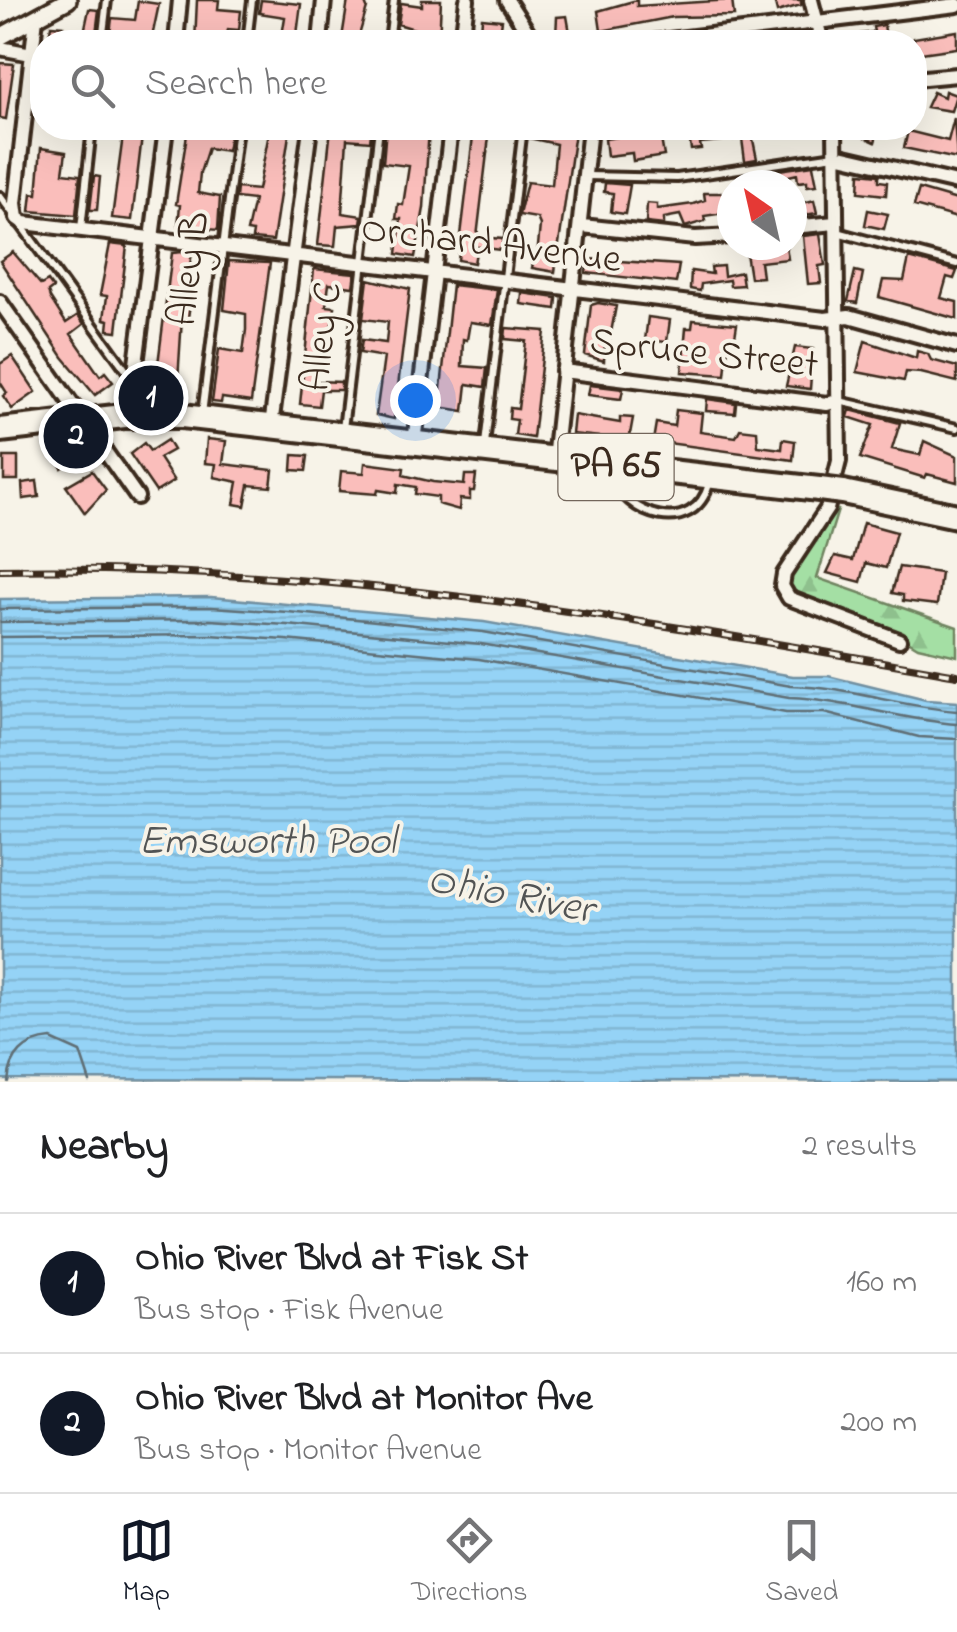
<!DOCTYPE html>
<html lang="en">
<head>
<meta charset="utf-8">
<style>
  body { margin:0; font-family:"Indie Flower",sans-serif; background:#f6f6f6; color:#202124 }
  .compass { position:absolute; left:717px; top:170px; width:90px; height:90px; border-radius:50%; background:#fff; box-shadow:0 10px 40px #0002; rotate:326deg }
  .you { position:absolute; left:415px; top:400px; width:35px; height:35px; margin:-25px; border:8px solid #fff; border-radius:50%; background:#1a73e8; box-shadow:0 0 0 15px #1a73e833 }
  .badge { display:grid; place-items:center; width:65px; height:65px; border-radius:50%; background:#111827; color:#fff; font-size:32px; font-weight:700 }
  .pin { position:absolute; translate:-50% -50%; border:5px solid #fff; box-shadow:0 2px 10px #0006 }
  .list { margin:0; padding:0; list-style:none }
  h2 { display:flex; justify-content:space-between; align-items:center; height:130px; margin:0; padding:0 40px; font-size:42px }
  h2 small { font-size:32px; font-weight:400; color:#757577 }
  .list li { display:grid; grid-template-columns:65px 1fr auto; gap:30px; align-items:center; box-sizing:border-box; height:140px; padding:0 40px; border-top:2px solid #e0e0e0 }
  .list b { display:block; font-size:38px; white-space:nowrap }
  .list p { margin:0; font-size:32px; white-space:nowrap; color:#757577 }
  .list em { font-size:32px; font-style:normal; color:#757577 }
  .icon { flex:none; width:55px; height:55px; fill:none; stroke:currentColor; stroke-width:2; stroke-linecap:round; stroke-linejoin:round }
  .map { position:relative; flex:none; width:957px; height:1082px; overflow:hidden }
  .search { position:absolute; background:#fff; box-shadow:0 10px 40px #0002; left:30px; right:30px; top:30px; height:110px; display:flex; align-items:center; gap:25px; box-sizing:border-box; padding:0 35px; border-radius:40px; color:#757577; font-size:38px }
  .sheet { height:410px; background:#fff }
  nav { display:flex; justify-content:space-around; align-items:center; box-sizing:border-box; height:140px; border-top:2px solid #e0e0e0; background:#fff; font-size:28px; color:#757577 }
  nav a { display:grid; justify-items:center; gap:5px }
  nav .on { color:#111827 }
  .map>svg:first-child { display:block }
  .forest { fill:url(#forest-firs); stroke:#708461; stroke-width:2.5 }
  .water { fill:url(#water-rules); stroke:#718fa0; stroke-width:2.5 }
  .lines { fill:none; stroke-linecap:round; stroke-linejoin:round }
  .shore { stroke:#5f6e74; stroke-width:2.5 }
  .building { fill:#fabebb; stroke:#3b2a1e; stroke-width:2.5 }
  .service-casing { stroke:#3b2a1e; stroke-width:14 }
  .minor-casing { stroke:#3b2a1e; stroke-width:20 }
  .tertiary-casing { stroke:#3b2a1e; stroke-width:22 }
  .trunk-casing { stroke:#3b2a1e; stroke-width:30 }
  .service { stroke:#f7f3e8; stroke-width:6 }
  .minor { stroke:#f7f3e8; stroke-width:12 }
  .tertiary { stroke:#f7f3e8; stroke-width:15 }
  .trunk { stroke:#f7f3e8; stroke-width:22 }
  .rail-casing { stroke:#3b2a1e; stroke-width:8 }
  .rail { stroke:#f7f3e8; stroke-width:4; stroke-dasharray:11; stroke-linecap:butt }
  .trunk-bridge-casing { stroke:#3b2a1e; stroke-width:30; stroke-linecap:butt }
  .trunk-bridge { stroke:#f7f3e8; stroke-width:22 }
  .labels { text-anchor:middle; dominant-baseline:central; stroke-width:8; stroke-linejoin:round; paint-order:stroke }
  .shield { fill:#f7f3e8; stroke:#73665b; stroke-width:2.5 }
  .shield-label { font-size:38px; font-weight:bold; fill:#3b2a1e }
  .street-label { font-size:40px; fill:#3b2a1e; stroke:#f7f3e8 }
  .water-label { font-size:42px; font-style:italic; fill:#525454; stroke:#f7f3e8 }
</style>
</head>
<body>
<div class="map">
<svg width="957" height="1082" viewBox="0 0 957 1082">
  <defs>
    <pattern id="forest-firs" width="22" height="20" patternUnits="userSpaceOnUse" patternTransform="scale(2.5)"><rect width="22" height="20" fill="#a4dfa4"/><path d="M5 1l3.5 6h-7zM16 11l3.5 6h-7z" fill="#8ec08d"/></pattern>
    <pattern id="water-rules" width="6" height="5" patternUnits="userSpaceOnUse" patternTransform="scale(2.5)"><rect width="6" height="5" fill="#95d3f6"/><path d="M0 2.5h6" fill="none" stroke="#81b5d2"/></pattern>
  </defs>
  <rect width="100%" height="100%" fill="#f7f3e8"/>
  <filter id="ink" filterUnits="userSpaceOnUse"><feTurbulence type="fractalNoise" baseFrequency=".01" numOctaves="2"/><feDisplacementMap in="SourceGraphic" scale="20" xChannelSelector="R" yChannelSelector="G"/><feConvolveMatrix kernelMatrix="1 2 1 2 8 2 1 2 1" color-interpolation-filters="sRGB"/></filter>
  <g filter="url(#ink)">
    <path class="forest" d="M827 509 838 510 817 578 957 627V656L918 647 885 627 875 629 789 598 784 574Z"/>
    <path class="water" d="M211 597 484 622 793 676H828L926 700 957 702V1082L0 1079V599Z"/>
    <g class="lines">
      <path class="shore" d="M0 609 211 607 288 612 483 632 791 686C848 687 901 707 957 711
        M0 622 210 620 287 625 481 644 789 698C846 700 900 720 957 724
        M0 637 210 635 286 640 479 659 786 713H824L919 737 957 739
        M8 1082C10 1056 25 1041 51 1039L80 1052 90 1082"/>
    </g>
    <path class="building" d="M197 0H219L218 9 241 11 239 30 228 29 226 42H195Z
      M261 0 301 4 296 42H281L285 17 259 13Z
      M348 0H364L367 8 358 39 342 38Z
      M422 0H441L439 42H423L424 32 398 24 401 3 422 6Z
      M637 0V6L732 0 734 16 673 17 601 31 598 11Z
      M774 0H801V5L777 12Z
      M138 1 159 4 151 42H109L112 18 135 20Z
      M89 9 99 10 95 42H82Z
      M567 16 570 33 556 36 557 17Z
      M482 18 502 20 500 34 481 32Z
      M51 25 63 26 60 42H48Z
      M884 25 887 42H839V37L874 32 873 27Z
      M957 31V48L914 54V38Z
      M807 33 809 42H779V38Z
      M0 63 14 64 6 119 0 118Z
      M945 91 956 95 951 111 926 107 933 92 944 97Z
      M954 118 957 159 904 148 908 131 948 141Z
      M124 128H143L132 220 112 218Z
      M188 128 231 129 227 151 208 148 200 173 198 193 220 197 218 230 178 226 180 205 176 204Z
      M270 128H290L273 241 252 239 253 232 247 231 254 200 236 198 237 188 258 190Z
      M331 128H372L370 141 347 139 342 213 362 216 361 224 337 226 335 246 318 245Z
      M386 128H429L424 208 415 257 397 254 401 219H396L398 204 403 205 409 166 383 163Z
      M474 128H490L477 237 503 239 501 250 477 247 474 263 458 260Z
      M530 128H563L575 132 555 272 532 268 534 257H537L540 225 537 218 519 215 527 182 552 185 556 144 529 138Z
      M688 128H769V132L752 135 757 159 745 161 742 139 700 143 701 149 691 150Z
      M845 128H879L875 142Z
      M647 132 660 133 664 156 633 161 632 153 607 156 605 139Z
      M41 148 66 152 63 173 80 175 76 215 30 211 32 193 37 194Z
      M813 165 817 185 807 186V181L798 182 797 174 781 178 779 170Z
      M860 173 879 175V181L887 182 886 195 859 192Z
      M94 176 100 177 97 210H90Z
      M605 183 630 185 625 214 611 212 613 193 604 192Z
      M919 189 957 200V218L914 206Z
      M704 193H732V212L704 216 705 221 685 227 680 215 664 218V225L646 223 647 203 657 204V209L693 204 705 200Z
      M814 200 817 213 792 217V206Z
      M868 210 888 214 884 229 865 225Z
      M820 234 825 265 819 266 821 283 808 284 803 236Z
      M110 244 127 246 117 331 108 330 109 320 104 319 107 296 100 295Z
      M768 245H786L788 259 760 262 762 277 750 278 746 253 768 250Z
      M13 252 41 285 48 281 53 288 48 292 50 298 66 323 78 315 84 324 71 334 100 376 105 372 113 382 95 395 63 357 0 261Z
      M183 252 192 253 186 288 192 289 188 318H182L177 396 160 393 163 373 157 372 172 253Z
      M909 258 957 271 954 279 947 277 941 298 957 302V319L879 297 883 280 904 281Z
      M588 259 679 265 676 283 586 273Z
      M229 261 270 263 251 402 222 398 221 403 212 402 219 349 243 353 246 330V314L224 310Z
      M723 266 724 276 741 272 743 285 730 286 729 280 701 284 700 291 690 289 691 271 712 274 711 267Z
      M314 269 355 273 353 287 329 284 326 306 335 307 333 320 322 359H318L316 381 341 382V390H321L319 406 300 404Z
      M855 271 863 273 857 303 848 301Z
      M368 279 410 289 394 419 376 415 384 357 360 353 362 340 386 343 388 322 363 319Z
      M452 285 497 290 492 325 470 322 467 340 463 339 462 366 487 368 485 387 467 384 464 411 439 407Z
      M522 293 557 298 556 309 521 304Z
      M598 303 616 306 610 338H605L604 361 585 355 591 305Z
      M648 317 670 320 667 342 645 340Z
      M693 320 737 324 735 337 729 336 725 375 682 372 686 328H692Z
      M506 328 545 331 533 438 515 435 517 420 509 419 510 408 518 409 526 341 505 339Z
      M865 341 916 358 917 351 928 354 931 360 957 367V382L921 373 906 372 904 381 857 372Z
      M795 347 813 349 810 389 786 386Z
      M12 356 36 392 12 409 3 396 7 393 0 382V364Z
      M590 385 623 389 621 399 588 395Z
      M707 399 736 403 735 413 706 411Z
      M676 410 702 413 700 432 736 437 740 429 757 431 758 446 782 449 783 439 795 441 793 460 653 441 656 423 674 426Z
      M850 410 900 423 892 449 920 455 924 441 957 456V482L927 474 925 478 860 458 873 425 848 417Z
      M574 415 620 423V417L633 418 629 440 572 434Z
      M207 439 226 441 223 464 273 470 271 487 249 485 245 506 234 504 238 482 214 477 216 464 205 463Z
      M70 440 80 455 62 468 52 452Z
      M167 440 173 450 159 458 174 481 156 492 130 454 144 443 150 451Z
      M293 455 308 456 306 471 292 470Z
      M4 457H18V480H4Z
      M365 463 404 468 403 475 433 482 464 485 465 475H476L474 491H470V500L460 499 459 510 438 504V497L415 494 416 487 398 484 397 493 378 490 377 494 339 491 341 471 364 473Z
      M92 471 106 490 85 513 66 486Z
      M37 481 39 497 23 499 22 483Z
      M863 523 896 532 886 568 866 563 861 582 827 573 835 556 853 560Z
      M899 567 941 573 937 605 903 601V595L892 593Z"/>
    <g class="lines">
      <defs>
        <path id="service" d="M102 42 107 0
          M247 42 252 0
          M389 42 394 0
          M588 176 677 178 835 155
          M0 196 14 215
          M21 225 131 377
          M81 229 92 128
          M837 232 957 264
          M839 401 957 428
          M202 414 238 128
          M343 429 379 128
          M485 444 523 128
          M610 472C625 518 694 538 709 484"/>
        <path id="minor" d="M507 0 534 42
          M811 0 822 42
          M36 18 15 203 17 218 24 223 825 319 849 316 957 346
          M176 42 180 0
          M320 42 324 0
          M462 42 467 0
          M653 42 957 5
          M0 48 42 56
          M914 79 957 75
          M835 128 839 461 827 509 784 574 782 586 789 598 899 640
          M836 155 957 183
          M582 226 695 238 732 236
          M792 227 835 223
          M0 302 137 497
          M563 371 827 404 837 401
          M138 415 134 380 166 128
          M271 426 310 128
          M414 443 451 128
          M554 460 590 128"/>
        <path id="tertiary" d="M0 37 68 0"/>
        <path id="trunk" d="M0 430 124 416H182L819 489
          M843 492 957 516"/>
      </defs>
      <use href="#service" class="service-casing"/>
      <use href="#minor" class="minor-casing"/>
      <use href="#tertiary" class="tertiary-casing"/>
      <use href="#trunk" class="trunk-casing"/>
      <use href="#service" class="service"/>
      <use href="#minor" class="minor"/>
      <use href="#tertiary" class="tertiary"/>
      <use href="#trunk" class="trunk"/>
      <defs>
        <path id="rail" d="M0 570C322 563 641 620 957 675"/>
      </defs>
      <use href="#rail" class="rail-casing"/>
      <use href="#rail" class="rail"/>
      <defs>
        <path id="trunk-bridge" d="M819 489 843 492"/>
      </defs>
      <use href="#trunk-bridge" class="trunk-bridge-casing"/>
      <use href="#trunk-bridge" class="trunk-bridge"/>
    </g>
  </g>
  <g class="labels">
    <rect class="shield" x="558.5" y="434" width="115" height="66" rx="8"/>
    <g class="shield-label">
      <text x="616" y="467">PA 65</text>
    </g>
    <g class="street-label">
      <text transform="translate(491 246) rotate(7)">Orchard Avenue</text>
      <text transform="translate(191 269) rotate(-83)">Alley B</text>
      <text transform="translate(324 337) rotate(-83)">Alley C</text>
      <text transform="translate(704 355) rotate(6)">Spruce Street</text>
    </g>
    <g class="water-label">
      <text x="267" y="842">Emsworth Pool</text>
      <text transform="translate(510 896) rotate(11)">Ohio River</text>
    </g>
  </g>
</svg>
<svg class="compass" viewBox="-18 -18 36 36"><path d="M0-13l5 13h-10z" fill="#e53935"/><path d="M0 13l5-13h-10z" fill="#757577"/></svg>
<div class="you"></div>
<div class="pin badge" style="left:151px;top:398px">1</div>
<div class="pin badge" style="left:76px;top:436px">2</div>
<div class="search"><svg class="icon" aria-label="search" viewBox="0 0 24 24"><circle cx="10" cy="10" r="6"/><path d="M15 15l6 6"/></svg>Search here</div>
</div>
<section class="sheet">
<h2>Nearby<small>2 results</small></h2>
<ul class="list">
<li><span class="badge">1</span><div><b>Ohio River Blvd at Fisk St</b><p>Bus stop · Fisk Avenue</p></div><em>160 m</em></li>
<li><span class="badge">2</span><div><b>Ohio River Blvd at Monitor Ave</b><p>Bus stop · Monitor Avenue</p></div><em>200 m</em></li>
</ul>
</section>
<nav>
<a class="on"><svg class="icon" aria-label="map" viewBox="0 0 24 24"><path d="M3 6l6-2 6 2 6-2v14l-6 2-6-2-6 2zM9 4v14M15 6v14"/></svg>Map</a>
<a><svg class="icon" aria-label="directions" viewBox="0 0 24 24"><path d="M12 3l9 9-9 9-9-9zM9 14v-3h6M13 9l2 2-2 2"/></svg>Directions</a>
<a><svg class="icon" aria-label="saved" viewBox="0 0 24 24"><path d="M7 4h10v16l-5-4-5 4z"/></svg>Saved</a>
</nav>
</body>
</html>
